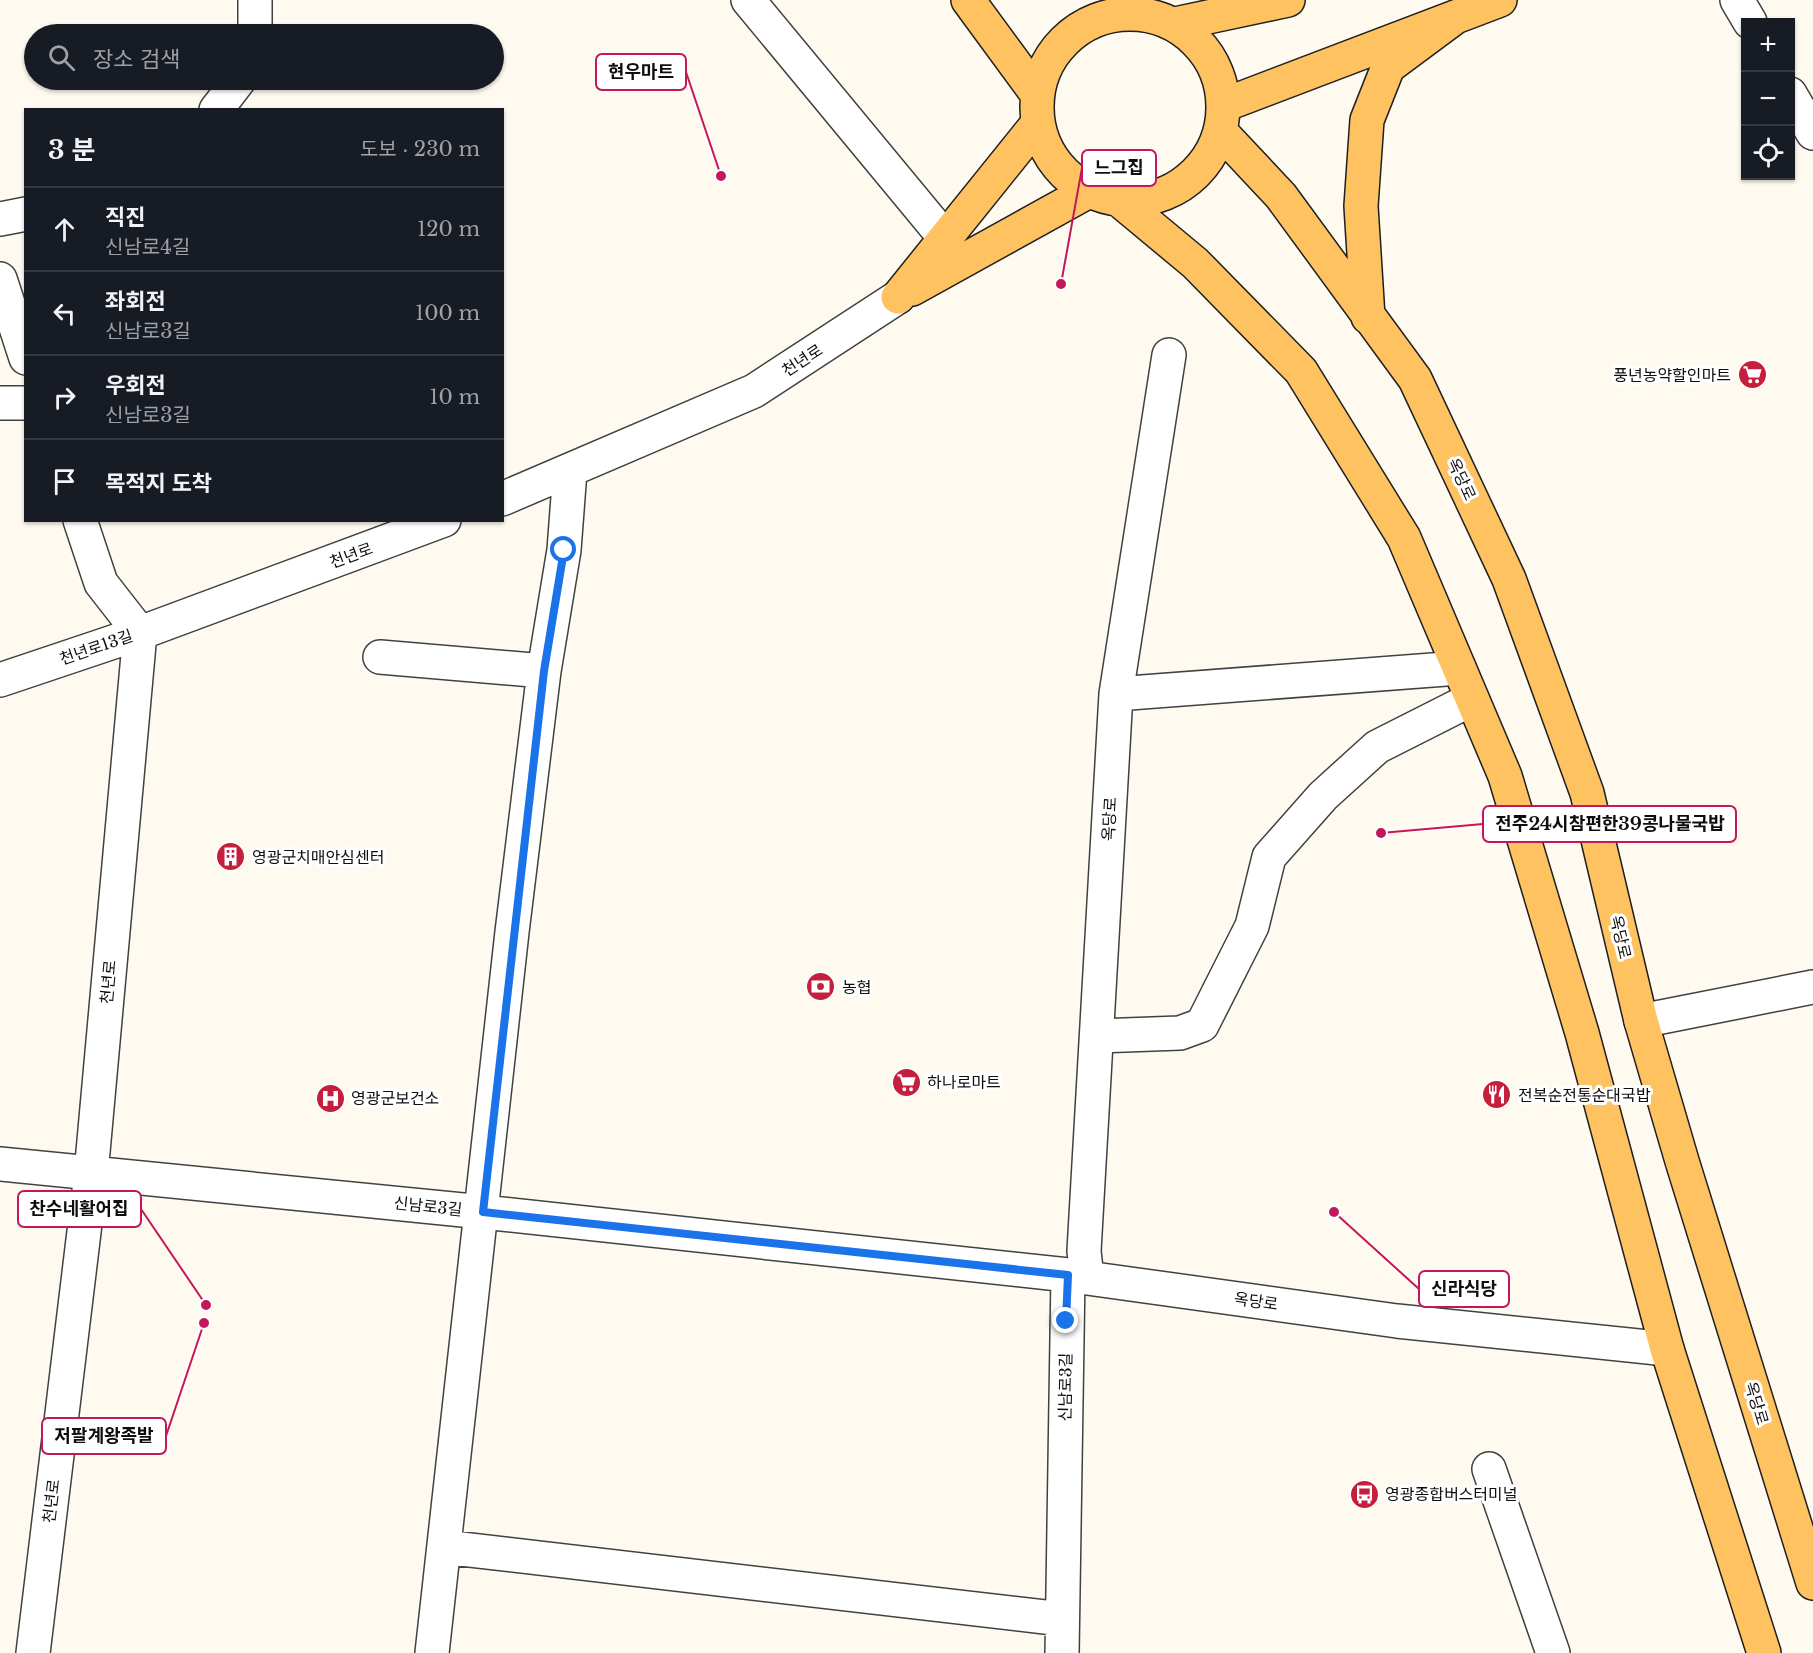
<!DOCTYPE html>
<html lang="ko">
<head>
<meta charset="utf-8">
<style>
  body { margin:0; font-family:"Libre Baskerville","Noto Sans KR",serif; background:#242831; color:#f1f3f6 }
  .controls { position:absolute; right:18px; top:18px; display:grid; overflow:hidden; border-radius:0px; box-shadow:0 2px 4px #0004 }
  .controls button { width:54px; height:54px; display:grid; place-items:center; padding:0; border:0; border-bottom:2px solid #363941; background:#171b24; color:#f1f3f6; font:30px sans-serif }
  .stop { position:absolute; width:18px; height:18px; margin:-14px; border:4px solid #1a73e8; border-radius:50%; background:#fff }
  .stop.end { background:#1a73e8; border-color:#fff; box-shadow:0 2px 6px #0008 }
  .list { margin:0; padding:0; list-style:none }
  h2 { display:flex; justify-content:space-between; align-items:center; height:78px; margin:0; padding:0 24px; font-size:26px }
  h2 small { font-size:20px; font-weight:400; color:#9ea1a6 }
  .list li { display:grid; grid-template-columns:39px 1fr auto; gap:18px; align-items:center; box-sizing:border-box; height:84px; padding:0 24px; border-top:2px solid #363941 }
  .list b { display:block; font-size:22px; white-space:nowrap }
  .list p { margin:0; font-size:20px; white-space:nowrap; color:#9ea1a6 }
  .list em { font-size:20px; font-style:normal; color:#9ea1a6 }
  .icon { flex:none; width:33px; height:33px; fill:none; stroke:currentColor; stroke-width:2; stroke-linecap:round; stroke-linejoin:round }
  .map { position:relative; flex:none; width:1813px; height:1653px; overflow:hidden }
  .search { position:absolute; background:#171b24; box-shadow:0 2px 4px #0004; left:24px; top:24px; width:480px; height:66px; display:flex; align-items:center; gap:15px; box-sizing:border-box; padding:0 21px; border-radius:33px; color:#9ea1a6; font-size:22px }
  .panel { position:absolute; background:#171b24; box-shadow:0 2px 4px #0004; left:24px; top:108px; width:480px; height:414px; border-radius:0px }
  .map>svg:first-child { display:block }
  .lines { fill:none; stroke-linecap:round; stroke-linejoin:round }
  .minor-casing { stroke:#414141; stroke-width:36 }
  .major-casing { stroke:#1f1f1f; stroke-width:36 }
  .minor { stroke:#fff; stroke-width:33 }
  .major { stroke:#fec260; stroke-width:33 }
  .route { stroke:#1a73e8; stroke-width:8 }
  .labels { text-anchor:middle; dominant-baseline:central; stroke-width:6; stroke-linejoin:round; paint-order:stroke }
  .street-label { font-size:16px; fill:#0e0e0e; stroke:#fff }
  .poi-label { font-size:16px; fill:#0e0e0e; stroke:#fff; text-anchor:start }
  .leader { fill:none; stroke:#c2185b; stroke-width:2 }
  .callout-dot { fill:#c2185b; stroke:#fff; stroke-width:2 }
  .callout { fill:#fff; stroke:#c2185b; stroke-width:2 }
  .callout-label { font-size:18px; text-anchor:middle; font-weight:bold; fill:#0e0e0e }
</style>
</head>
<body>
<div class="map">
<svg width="1813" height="1653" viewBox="0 0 1813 1653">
  <rect width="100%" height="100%" fill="#fffaf0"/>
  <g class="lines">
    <defs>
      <path id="minor" d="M255 0V34
        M748 0 945 238
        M1737 0 1750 22
        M1790 94 1813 133
        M216 110 239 80
        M0 219 26 214
        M0 279 26 358
        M1169 355 1116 694 1084 1251 1087 1278 1397 1321 1667 1349
        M0 403H26
        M502 499 754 391 898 297
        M380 657 544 671
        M0 680 140 633 101 583 80 520
        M1116 694 1459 668
        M1641 1021 1813 987
        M1097 1036 1180 1033 1202 1025 1252 926 1269 857 1323 796 1377 747 1472 699
        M0 1164 483 1212 1068 1275 1062 1653
        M1489 1469 1553 1653
        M444 1547 1062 1619
        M33 1653 91 1174 140 633 444 520
        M432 1653 512 932 544 671 564 550 570 471"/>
      <path id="major" d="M968 0 1037 94
        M1037 107a93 93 0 1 1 186 0a93 93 0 1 1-186 0Z
        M1175 24 1288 0
        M1224 105 1500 0
        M1220 131 1281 196 1415 379 1509 579 1587 793 1641 1021 1682 1161 1813 1583
        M1118 199 1195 263 1301 371 1404 538 1505 776 1582 1033 1667 1349 1764 1653
        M912 289 1089 191
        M898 297 1038 123
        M1368 317 1361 206 1367 120 1388 67 1454 18"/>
    </defs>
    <use href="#minor" class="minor-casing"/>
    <use href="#major" class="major-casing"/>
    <use href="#minor" class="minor"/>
    <use href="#major" class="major"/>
  </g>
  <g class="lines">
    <path class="route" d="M564 550 544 671 483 1212 1068 1275 1066 1321"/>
  </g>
  <defs>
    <symbol id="supermarket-disc" viewBox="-11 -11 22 22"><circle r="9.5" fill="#c51f3e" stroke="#fff"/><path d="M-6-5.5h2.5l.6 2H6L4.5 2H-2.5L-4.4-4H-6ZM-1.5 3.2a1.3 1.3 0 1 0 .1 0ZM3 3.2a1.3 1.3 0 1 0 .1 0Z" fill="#fff"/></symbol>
    <symbol id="building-disc" viewBox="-11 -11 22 22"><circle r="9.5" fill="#c51f3e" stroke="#fff"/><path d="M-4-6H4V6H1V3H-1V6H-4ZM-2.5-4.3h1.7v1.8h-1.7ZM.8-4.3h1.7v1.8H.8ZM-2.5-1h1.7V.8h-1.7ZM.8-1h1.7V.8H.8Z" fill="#fff"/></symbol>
    <symbol id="bank-disc" viewBox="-11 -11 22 22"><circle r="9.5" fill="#c51f3e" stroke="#fff"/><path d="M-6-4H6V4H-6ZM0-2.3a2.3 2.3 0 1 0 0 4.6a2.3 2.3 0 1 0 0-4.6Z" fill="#fff"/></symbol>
    <symbol id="restaurant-disc" viewBox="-11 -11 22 22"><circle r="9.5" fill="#c51f3e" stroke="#fff"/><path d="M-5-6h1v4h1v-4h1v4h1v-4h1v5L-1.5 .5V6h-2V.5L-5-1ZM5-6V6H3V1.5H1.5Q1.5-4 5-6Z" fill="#fff"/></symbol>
    <symbol id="hospital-disc" viewBox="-11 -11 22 22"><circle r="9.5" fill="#c51f3e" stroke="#fff"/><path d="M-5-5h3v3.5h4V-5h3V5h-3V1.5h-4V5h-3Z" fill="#fff"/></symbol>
    <symbol id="bus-disc" viewBox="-11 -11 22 22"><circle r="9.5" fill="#c51f3e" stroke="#fff"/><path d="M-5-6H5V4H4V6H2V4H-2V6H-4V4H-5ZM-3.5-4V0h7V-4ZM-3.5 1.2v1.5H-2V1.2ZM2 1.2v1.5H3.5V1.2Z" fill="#fff"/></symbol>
  </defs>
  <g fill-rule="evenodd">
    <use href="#supermarket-disc" x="1736" y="358" width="33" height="33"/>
    <use href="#building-disc" x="214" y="840" width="33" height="33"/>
    <use href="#bank-disc" x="804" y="970" width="33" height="33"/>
    <use href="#supermarket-disc" x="890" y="1066" width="33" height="33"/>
    <use href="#restaurant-disc" x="1480" y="1078" width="33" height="33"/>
    <use href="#hospital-disc" x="314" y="1082" width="33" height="33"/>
    <use href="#bus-disc" x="1348" y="1478" width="33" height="33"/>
  </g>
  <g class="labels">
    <g class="street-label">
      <text transform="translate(802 360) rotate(-33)">천년로</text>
      <text transform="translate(1462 479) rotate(65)">옥당로</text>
      <text transform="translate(351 555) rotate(-20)">천년로</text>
      <text transform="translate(96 647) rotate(-19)">천년로13길</text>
      <text transform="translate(1109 819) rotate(-87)">옥당로</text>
      <text transform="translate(1621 937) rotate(77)">옥당로</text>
      <text transform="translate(108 982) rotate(-85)">천년로</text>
      <text transform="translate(428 1206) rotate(6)">신남로3길</text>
      <text transform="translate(1256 1301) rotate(8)">옥당로</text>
      <text transform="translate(1065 1387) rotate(-89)">신남로3길</text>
      <text transform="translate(1757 1403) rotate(73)">옥당로</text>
      <text transform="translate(51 1501) rotate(-83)">천년로</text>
    </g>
    <g class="poi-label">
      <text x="1731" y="375" text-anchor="end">풍년농약할인마트</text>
      <text x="252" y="857">영광군치매안심센터</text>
      <text x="842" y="987">농협</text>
      <text x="927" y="1082">하나로마트</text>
      <text x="1518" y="1095">전복순전통순대국밥</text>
      <text x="351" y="1098">영광군보건소</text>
      <text x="1385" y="1494">영광종합버스터미널</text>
    </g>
  </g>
  <path class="leader" d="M721 176L686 72M1061 284L1082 168M1381 833L1483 824M206 1305L141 1209M1334 1212L1419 1289M204 1323L166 1436"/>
  <g class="callout-dot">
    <circle cx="721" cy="176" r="6"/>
    <circle cx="1061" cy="284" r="6"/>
    <circle cx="1381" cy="833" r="6"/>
    <circle cx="206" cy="1305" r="6"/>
    <circle cx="1334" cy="1212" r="6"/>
    <circle cx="204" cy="1323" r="6"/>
  </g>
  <g class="callout">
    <rect x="596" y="54" width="90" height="36" rx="6"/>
    <rect x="1082" y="150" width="74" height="36" rx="6"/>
    <rect x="1483" y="806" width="253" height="36" rx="6"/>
    <rect x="18" y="1191" width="123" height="36" rx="6"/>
    <rect x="1419" y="1271" width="90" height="36" rx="6"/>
    <rect x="42" y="1418" width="124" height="36" rx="6"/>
  </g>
  <g class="callout-label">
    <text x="641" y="78">현우마트</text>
    <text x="1119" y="174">느그집</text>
    <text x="1610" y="830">전주24시참편한39콩나물국밥</text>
    <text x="79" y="1215">찬수네활어집</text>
    <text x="1464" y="1295">신라식당</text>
    <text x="104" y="1442">저팔계왕족발</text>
  </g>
</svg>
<div class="controls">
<button>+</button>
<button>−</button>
<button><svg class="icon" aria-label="locate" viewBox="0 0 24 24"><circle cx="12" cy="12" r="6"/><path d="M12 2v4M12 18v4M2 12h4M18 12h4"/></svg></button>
</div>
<div class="stop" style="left:564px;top:550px"></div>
<div class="stop end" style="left:1066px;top:1321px"></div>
<div class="search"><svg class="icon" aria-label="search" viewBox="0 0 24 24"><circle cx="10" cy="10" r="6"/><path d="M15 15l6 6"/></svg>장소 검색</div>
<section class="panel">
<h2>3 분<small>도보 · 230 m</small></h2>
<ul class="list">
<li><svg class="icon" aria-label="ahead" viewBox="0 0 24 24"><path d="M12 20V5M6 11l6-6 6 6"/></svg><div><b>직진</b><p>신남로4길</p></div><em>120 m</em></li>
<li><svg class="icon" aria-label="left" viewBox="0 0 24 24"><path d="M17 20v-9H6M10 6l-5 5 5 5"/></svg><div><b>좌회전</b><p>신남로3길</p></div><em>100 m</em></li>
<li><svg class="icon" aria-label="right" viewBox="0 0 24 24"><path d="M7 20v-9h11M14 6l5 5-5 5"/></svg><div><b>우회전</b><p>신남로3길</p></div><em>10 m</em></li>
<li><svg class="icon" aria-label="arrive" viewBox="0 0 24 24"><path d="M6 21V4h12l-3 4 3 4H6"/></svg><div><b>목적지 도착</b></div></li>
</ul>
</section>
</div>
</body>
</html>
